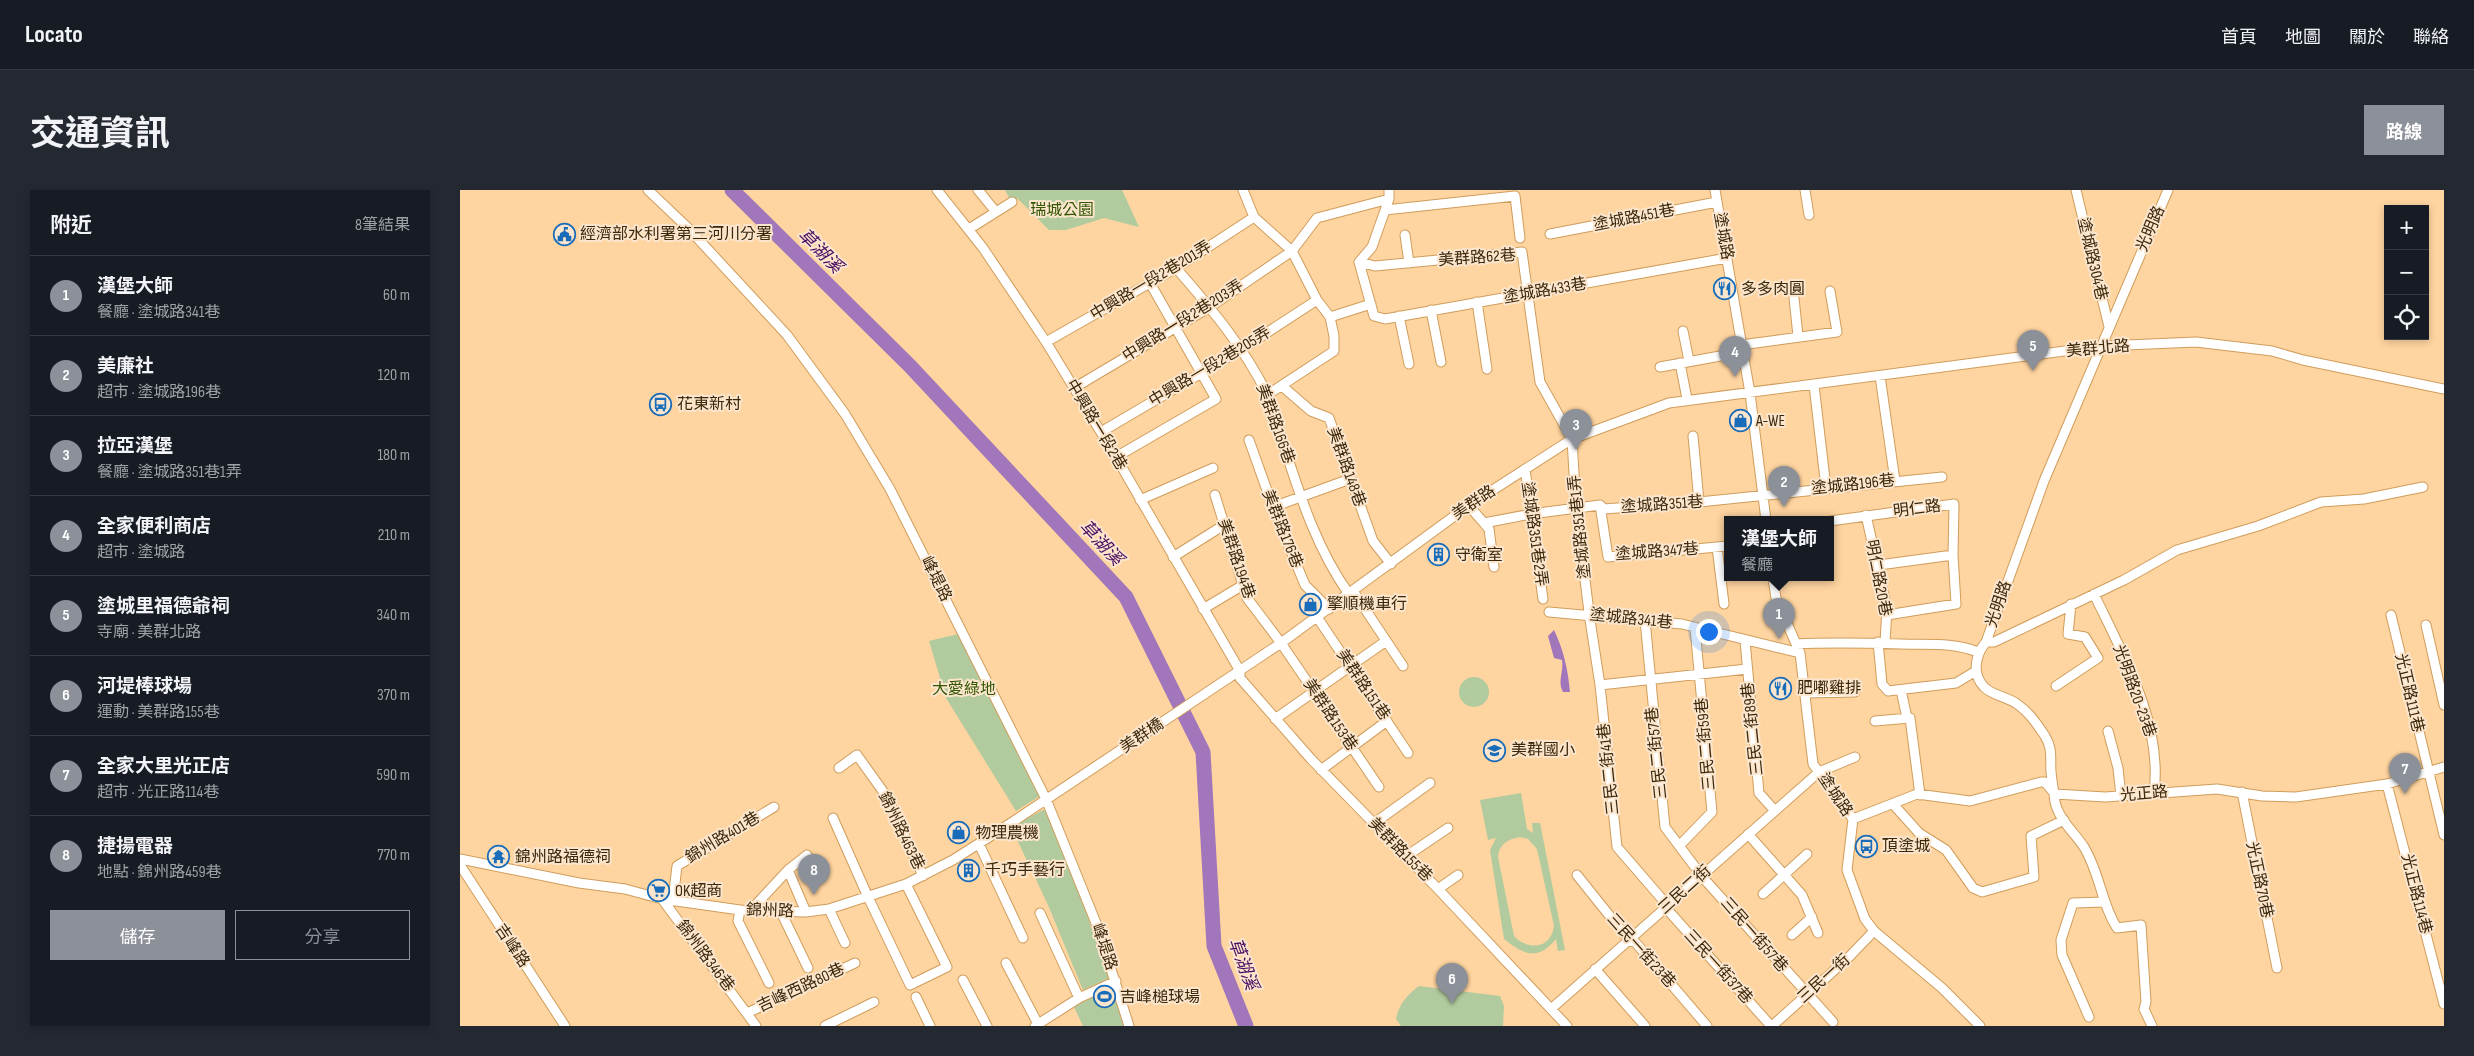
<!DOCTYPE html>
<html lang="zh-TW">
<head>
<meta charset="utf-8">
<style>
  body { margin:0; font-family:"Sofia Sans Condensed","Noto Sans TC",sans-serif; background:#242831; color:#f1f3f6 }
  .controls { position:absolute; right:15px; top:15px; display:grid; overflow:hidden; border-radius:0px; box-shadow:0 2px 8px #0003 }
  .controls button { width:45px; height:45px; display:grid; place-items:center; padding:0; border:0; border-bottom:1px solid #363941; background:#171b24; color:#f1f3f6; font:25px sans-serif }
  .you { position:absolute; left:1248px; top:441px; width:18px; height:18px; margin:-12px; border:4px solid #fff; border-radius:50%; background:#1a73e8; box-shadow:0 0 0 8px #1a73e833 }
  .badge { display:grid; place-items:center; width:32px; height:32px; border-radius:50%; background:#8c9099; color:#fff; font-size:16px; font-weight:700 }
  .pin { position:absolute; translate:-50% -41px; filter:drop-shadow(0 1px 2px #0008) }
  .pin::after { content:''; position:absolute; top:26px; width:18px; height:15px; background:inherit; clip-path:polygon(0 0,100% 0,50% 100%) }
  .popup { position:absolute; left:1264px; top:326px; width:110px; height:65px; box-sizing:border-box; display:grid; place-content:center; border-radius:0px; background:#171b24; filter:drop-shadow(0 1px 4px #0005); font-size:16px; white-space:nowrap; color:#9ea1a6 }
  .popup b { font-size:19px; color:#f1f3f6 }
  .popup::after { content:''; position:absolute; left:50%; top:100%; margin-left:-10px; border:10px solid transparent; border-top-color:#171b24 }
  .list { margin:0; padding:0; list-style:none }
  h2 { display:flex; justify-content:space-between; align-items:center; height:65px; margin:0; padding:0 20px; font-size:21px }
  h2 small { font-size:16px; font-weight:400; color:#9ea1a6 }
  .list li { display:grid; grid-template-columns:32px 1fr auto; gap:15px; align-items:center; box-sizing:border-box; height:80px; padding:0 20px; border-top:1px solid #363941 }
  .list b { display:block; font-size:19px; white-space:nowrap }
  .list p { margin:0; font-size:16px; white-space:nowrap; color:#9ea1a6 }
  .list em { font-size:16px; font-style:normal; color:#9ea1a6 }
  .actions { display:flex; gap:10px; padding:15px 20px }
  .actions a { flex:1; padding:11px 0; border:1px solid #8c9099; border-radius:0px; text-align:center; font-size:18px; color:#8c9099 }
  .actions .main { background:#8c9099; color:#fff }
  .icon { flex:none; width:28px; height:28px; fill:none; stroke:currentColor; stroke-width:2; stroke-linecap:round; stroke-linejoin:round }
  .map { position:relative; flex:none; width:1984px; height:836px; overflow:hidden; border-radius:0px }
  header { display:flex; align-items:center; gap:30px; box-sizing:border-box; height:70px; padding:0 25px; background:#171b24; border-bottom:1px solid #363941 }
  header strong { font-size:24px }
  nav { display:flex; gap:28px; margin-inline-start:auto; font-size:18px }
  .intro { display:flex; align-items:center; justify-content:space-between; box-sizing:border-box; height:120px; padding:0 30px }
  h1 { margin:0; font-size:35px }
  .button { padding:12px 22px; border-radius:0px; background:#8c9099; color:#fff; font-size:18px; font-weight:700 }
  main { display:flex; gap:30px; padding:0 30px }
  aside { flex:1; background:#171b24; border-radius:0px; box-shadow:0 2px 8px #0003 }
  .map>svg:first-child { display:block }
  .green { fill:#b1cb9e; fill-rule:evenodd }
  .water { fill:#a176ba }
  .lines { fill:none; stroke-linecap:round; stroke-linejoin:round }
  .river { stroke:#a176ba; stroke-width:15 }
  .minor-casing { stroke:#d09d5b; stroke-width:11 }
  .minor { stroke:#fff; stroke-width:9 }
  .labels { text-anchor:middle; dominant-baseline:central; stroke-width:4; stroke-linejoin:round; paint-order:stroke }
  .park-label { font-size:16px; fill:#325603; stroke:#fbe5cc }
  .street-label { font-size:16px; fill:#3b270a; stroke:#fbe5cc }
  .poi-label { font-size:16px; fill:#3b270a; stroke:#fbe5cc; text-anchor:start }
  .water-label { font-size:18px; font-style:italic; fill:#470c62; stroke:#fbe5cc }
</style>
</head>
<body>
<header>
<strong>Locato</strong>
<nav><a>首頁</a><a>地圖</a><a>關於</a><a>聯絡</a></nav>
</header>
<div class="intro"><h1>交通資訊</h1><a class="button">路線</a></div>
<main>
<aside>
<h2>附近<small>8筆結果</small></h2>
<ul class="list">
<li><span class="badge">1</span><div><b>漢堡大師</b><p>餐廳 · 塗城路341巷</p></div><em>60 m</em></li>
<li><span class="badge">2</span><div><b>美廉社</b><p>超市 · 塗城路196巷</p></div><em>120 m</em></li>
<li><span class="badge">3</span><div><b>拉亞漢堡</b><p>餐廳 · 塗城路351巷1弄</p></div><em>180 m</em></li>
<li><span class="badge">4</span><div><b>全家便利商店</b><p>超市 · 塗城路</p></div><em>210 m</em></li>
<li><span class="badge">5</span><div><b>塗城里福德爺祠</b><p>寺廟 · 美群北路</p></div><em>340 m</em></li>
<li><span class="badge">6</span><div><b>河堤棒球場</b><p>運動 · 美群路155巷</p></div><em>370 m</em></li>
<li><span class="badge">7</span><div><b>全家大里光正店</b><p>超市 · 光正路114巷</p></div><em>590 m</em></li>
<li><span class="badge">8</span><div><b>捷揚電器</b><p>地點 · 錦州路459巷</p></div><em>770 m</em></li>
</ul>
<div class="actions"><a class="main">儲存</a><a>分享</a></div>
</aside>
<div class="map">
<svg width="1984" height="836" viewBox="0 0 1984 836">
  <rect width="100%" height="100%" fill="#fed4a0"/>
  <path class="green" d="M545 0H662L679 37 644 28 606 40H589L558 9 549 8Z
    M498 444 578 599 580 606 556 621 486 508 469 451Z
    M999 502a15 15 0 1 1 30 0a15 15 0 1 1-30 0Z
    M1061 603 1067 639 1073 643 1072 633H1080L1105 760 1098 761 1096 749C1078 771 1064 765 1044 749L1030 660 1036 648 1028 650 1020 610ZM1060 647 1068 649 1077 659 1094 736C1091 759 1068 761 1054 746L1038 667C1039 654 1048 649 1060 647Z
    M587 618 611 679 649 788 623 800 588 715 551 637Z
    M959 796 1040 806 1044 816 1043 836H941L936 829C939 814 947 805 959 796Z
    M651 797 664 836H623L614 817Z"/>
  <path class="water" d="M1094 440C1104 461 1108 480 1110 502H1103C1097 491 1104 482 1102 470L1094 468 1088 446Z"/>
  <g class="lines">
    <path class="river" d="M272 0 450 176 666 407 743 562 754 756 786 836"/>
    <defs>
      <path id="minor" d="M188 0 228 38 327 145 385 224 430 299 586 609 638 738 669 836
        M477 0 523 58 586 152 656 267 780 481V488L851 569 978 699 1107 836
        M518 0 536 22 552 12
        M783 0 794 27 832 61 857 110 870 127 874 146V161L807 205
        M929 0V9L912 57 899 72 914 126 925 129 1267 68
        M1255 0 1290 203 1306 330
        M1345 0 1349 25
        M1616 0 1649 137
        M925 20 1055 6 1060 48
        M509 39 536 22
        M1090 44 1257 12
        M945 45 949 73
        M899 72 915 76 1062 62 1080 192 1112 249 1116 318 1130 430 1140 495 1157 657 1208 716
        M716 78C750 117 784 157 807 204 815 221 819 241 825 259 841 309 858 361 889 404
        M1334 108 1338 146
        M1017 112 1027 179
        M971 120 981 172
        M939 126 949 174
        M870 127 911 114
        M1223 141 1229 171
        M586 152 716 78 794 27
        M1281 155 1377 142 1370 101
        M1220 173 1227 209
        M1200 177 1282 162
        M1420 186 1435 291
        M1354 195 1366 298
        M822 196 851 221 869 228 913 351 931 374
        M614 198 750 117 832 61 857 28 929 9
        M641 242 782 159 857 110
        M1233 246 1239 312
        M789 250 814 320 845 395 869 419
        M656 267 756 209 690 93
        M1065 279 1083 409
        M755 305 787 408 821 453 919 597
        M680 310 753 278
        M1140 315 1148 367 1268 356
        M1009 316 1024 333 1071 324 1140 315 1144 319 1239 312 1482 287
        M813 317 890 289
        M1406 325 1427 419 1425 452
        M1370 331 1494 314 1493 365 1496 414 1427 425
        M1024 333 1029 339 1034 377
        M1257 357 1264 414
        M713 367 764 335
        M1419 375 1493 365
        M1313 388 1316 408 1340 463 1353 574 1393 629 1387 680 1405 729 1414 741 1482 798 1520 836
        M893 401 943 476
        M1634 404C1663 465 1703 533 1694 603
        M743 419 783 395
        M1089 422 1222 434 1340 463
        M1931 425 1984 645
        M857 427 948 563
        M1185 430 1205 637 1241 685
        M1966 435 1984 515
        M1285 451 1299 603 1315 621
        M1418 452 1422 494 1428 501 1496 493 1516 481
        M1526 452H1534L1664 390 1717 360 1798 336 1861 312 1904 309 1963 297
        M1336 454C1371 452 1406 453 1441 454 1468 455 1492 452 1518 462
        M1140 495 1287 479
        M1596 496 1638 468 1625 447 1608 444 1611 414
        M1441 500 1447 528
        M1346 503 1395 502
        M815 529 926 451
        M1415 531 1450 528 1460 605
        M1648 541 1658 578 1661 606
        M379 578 397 565 427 607 463 686
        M861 580 927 531
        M1927 594 1984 814
        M1782 602 1817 778
        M1433 614 1459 643 1486 660 1506 688 1513 698 1522 702 1574 687 1571 646 1604 630
        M373 628 408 707 450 795 487 777 446 694
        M1393 629 1457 604 1510 611 1581 592H1585L1595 604 1645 607 1757 599 1802 606 1836 607 1927 594 1984 577
        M913 634 970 593
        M1288 644 1342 705 1358 743
        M519 654 563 748
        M1219 656 1252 622 1235 438
        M945 667 988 638
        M0 669 119 693 165 699 202 709 280 720 346 722 369 719 446 694 493 670 551 633 821 453 1008 316 1112 249 1209 213 1643 156 1736 152 1812 161 1843 170 1984 199
        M0 675 105 836
        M328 680 346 722
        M1117 685 1169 750 1175 752 1247 836
        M1239 687 1246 691 1373 832
        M978 699 998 685
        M1303 704 1347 664
        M202 709 296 836
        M213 710 217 676 314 617
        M1206 718 1311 836
        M369 719 385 753
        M280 720 278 731 309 793
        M291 720 328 680 347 665
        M321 722 348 778
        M580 723 619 808
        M1332 745 1352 727
        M546 773 579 836
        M1135 779 1185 836
        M503 790 527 836
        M456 807 470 836
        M1091 819 1359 582 1395 567
        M287 823 395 773
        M1629 827 1602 765 1601 750 1613 713 1645 712
        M365 836 414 812
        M575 836 619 808 656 791
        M1312 836 1389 767 1414 741
        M1692 836 1684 819 1686 812 1681 735 1657 738C1641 713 1640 683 1624 657 1615 643 1599 630 1595 612 1594 603 1592 592 1591 582 1590 568 1593 559 1585 546 1577 534 1569 522 1557 514 1548 507 1531 505 1524 497 1511 483 1516 464 1526 452L1584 291 1708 0"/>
    </defs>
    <use href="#minor" class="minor-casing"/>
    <use href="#minor" class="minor"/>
  </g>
  <defs>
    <symbol id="civic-ring" viewBox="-11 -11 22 22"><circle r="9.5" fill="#fbe5cc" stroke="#196cba" stroke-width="1.5"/><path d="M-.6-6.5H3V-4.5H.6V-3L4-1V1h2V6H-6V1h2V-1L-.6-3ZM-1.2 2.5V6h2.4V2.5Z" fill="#196cba"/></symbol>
    <symbol id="restaurant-ring" viewBox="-11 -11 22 22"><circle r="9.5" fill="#fbe5cc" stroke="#196cba" stroke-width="1.5"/><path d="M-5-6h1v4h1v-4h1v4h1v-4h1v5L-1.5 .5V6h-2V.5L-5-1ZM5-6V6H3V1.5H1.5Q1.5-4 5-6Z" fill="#196cba"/></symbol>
    <symbol id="bus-ring" viewBox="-11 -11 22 22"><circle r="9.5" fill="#fbe5cc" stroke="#196cba" stroke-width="1.5"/><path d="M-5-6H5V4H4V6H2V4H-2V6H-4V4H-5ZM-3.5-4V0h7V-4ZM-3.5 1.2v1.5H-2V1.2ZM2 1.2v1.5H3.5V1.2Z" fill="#196cba"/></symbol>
    <symbol id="shop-ring" viewBox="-11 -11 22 22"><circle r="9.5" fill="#fbe5cc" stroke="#196cba" stroke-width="1.5"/><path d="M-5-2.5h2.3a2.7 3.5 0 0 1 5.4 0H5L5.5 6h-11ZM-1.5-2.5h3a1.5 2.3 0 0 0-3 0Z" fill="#196cba"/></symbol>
    <symbol id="building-ring" viewBox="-11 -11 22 22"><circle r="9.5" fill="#fbe5cc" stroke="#196cba" stroke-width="1.5"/><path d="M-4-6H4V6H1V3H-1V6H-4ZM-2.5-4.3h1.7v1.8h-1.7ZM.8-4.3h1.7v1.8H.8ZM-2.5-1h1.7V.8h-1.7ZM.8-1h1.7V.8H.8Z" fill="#196cba"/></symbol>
    <symbol id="school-ring" viewBox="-11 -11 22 22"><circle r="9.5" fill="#fbe5cc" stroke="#196cba" stroke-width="1.5"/><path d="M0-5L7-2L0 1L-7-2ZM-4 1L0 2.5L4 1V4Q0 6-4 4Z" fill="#196cba"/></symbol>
    <symbol id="temple-ring" viewBox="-11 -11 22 22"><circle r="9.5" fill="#fbe5cc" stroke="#196cba" stroke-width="1.5"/><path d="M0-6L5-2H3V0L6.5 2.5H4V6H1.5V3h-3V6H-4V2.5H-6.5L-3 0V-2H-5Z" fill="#196cba"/></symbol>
    <symbol id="supermarket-ring" viewBox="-11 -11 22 22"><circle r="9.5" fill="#fbe5cc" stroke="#196cba" stroke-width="1.5"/><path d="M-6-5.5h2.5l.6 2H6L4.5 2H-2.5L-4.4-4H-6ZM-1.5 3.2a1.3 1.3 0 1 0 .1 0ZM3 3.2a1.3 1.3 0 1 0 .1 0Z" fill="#196cba"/></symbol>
    <symbol id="stadium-ring" viewBox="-11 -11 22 22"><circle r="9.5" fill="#fbe5cc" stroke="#196cba" stroke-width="1.5"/><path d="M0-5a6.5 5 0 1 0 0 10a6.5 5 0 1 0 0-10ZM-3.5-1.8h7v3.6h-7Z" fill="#196cba"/></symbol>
  </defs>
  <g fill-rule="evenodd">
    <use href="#civic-ring" x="92" y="32" width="25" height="25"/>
    <use href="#restaurant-ring" x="1252" y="86" width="25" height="25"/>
    <use href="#bus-ring" x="188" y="202" width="25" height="25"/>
    <use href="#shop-ring" x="1268" y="218" width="25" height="25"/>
    <use href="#building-ring" x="966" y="352" width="25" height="25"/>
    <use href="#shop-ring" x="838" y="402" width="25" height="25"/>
    <use href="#restaurant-ring" x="1308" y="486" width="25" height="25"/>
    <use href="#school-ring" x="1022" y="548" width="25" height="25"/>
    <use href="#shop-ring" x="486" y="630" width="25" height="25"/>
    <use href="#bus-ring" x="1394" y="644" width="25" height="25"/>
    <use href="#temple-ring" x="26" y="654" width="25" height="25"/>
    <use href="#building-ring" x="496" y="668" width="25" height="25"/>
    <use href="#supermarket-ring" x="186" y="688" width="25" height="25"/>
    <use href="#stadium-ring" x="632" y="794" width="25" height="25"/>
  </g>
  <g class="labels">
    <g class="park-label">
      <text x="602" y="20">瑞城公園</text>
      <text x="504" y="499">大愛綠地</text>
    </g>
    <g class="street-label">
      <text transform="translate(1174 28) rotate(-11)">塗城路451巷</text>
      <text transform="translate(1691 39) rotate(-67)">光明路</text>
      <text transform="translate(1263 46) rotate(80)">塗城路</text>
      <text transform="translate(1017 68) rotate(-4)">美群路62巷</text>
      <text transform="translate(1632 69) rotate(77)">塗城路304巷</text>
      <text transform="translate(691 91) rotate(-31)">中興路一段2巷201弄</text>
      <text transform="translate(1085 101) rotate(-10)">塗城路433巷</text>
      <text transform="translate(723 131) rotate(-32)">中興路一段2巷203弄</text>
      <text transform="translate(1638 159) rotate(-5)">美群北路</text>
      <text transform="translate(750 177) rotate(-31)">中興路一段2巷205弄</text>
      <text transform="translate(815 234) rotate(70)">美群路166巷</text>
      <text transform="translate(636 235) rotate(59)">中興路一段2巷</text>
      <text transform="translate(886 277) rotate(70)">美群路148巷</text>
      <text transform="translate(1393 295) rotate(-6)">塗城路196巷</text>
      <text transform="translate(1014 313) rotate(-34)">美群路</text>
      <text transform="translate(1202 315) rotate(-4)">塗城路351巷</text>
      <text transform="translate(1457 319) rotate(-7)">明仁路</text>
      <text transform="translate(1120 337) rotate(-96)">塗城路351巷1弄</text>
      <text transform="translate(822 339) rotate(68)">美群路176巷</text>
      <text transform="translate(1074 344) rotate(82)">塗城路351巷2弄</text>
      <text transform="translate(1197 362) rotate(-4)">塗城路347巷</text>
      <text transform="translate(776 369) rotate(71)">美群路194巷</text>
      <text transform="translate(1418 388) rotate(79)">明仁路20巷</text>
      <text transform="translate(476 389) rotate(63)">峰堤路</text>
      <text transform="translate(1539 414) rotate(-71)">光明路</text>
      <text transform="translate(1171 429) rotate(6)">塗城路341巷</text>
      <text transform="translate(903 495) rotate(56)">美群路151巷</text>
      <text transform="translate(1674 501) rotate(70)">光明路20-23巷</text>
      <text transform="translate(1949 503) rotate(77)">光正路111巷</text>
      <text transform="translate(870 525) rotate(56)">美群路153巷</text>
      <text transform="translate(1293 539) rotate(-96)">三民二街89巷</text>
      <text transform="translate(682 546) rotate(-34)">美群橋</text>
      <text transform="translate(1246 554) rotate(-95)">三民二街59巷</text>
      <text transform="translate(1197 563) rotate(-96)">三民二街57巷</text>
      <text transform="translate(1149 579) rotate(-96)">三民二街41巷</text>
      <text transform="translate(1684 604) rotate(-5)">光正路</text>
      <text transform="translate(1375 605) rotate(56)">塗城路</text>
      <text transform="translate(441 641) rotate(64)">錦州路463巷</text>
      <text transform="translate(263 648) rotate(-31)">錦州路401巷</text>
      <text transform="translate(940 660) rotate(45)">美群路155巷</text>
      <text transform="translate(1799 690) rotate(78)">光正路70巷</text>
      <text transform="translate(1225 700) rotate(-42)">三民二街</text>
      <text transform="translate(1956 704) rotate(76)">光正路114巷</text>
      <text transform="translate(310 721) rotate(2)">錦州路</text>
      <text transform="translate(1294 745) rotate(49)">三民一街57巷</text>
      <text transform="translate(52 756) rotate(56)">吉峰路</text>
      <text transform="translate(644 757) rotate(71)">峰堤路</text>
      <text transform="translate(1181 761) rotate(48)">三民一街23巷</text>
      <text transform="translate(245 766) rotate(53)">錦州路346巷</text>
      <text transform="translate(1258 777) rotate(48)">三民一街37巷</text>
      <text transform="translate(1364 789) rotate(-42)">三民一街</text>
      <text transform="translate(341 798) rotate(-25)">吉峰西路80巷</text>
    </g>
    <g class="poi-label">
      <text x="120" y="44">經濟部水利署第三河川分署</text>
      <text x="1281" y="99">多多肉圓</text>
      <text x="217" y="214">花東新村</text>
      <text x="1296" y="231">A-WE</text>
      <text x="995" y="365">守衛室</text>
      <text x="867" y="414">擎順機車行</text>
      <text x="1337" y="498">肥嘟雞排</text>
      <text x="1051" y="560">美群國小</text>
      <text x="515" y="643">物理農機</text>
      <text x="1422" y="656">頂塗城</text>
      <text x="55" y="667">錦州路福德祠</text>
      <text x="525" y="680">千巧手藝行</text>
      <text x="215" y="701">OK超商</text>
      <text x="660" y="807">吉峰槌球場</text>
    </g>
    <g class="water-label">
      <text transform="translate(360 61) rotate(45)">草湖溪</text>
      <text transform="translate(641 353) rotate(47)">草湖溪</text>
      <text transform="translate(783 774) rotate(70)">草湖溪</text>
    </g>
  </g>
</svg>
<div class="controls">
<button>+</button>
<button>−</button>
<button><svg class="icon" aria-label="locate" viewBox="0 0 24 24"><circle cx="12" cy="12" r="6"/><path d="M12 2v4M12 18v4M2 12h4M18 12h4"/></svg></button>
</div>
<div class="you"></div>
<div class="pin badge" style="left:1319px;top:449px">1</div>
<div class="popup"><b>漢堡大師</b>餐廳</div>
<div class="pin badge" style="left:1324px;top:317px">2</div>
<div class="pin badge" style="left:1116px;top:260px">3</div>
<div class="pin badge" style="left:1275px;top:187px">4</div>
<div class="pin badge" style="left:1573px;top:181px">5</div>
<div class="pin badge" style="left:992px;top:814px">6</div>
<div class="pin badge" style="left:1945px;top:604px">7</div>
<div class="pin badge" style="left:354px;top:705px">8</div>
</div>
</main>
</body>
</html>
